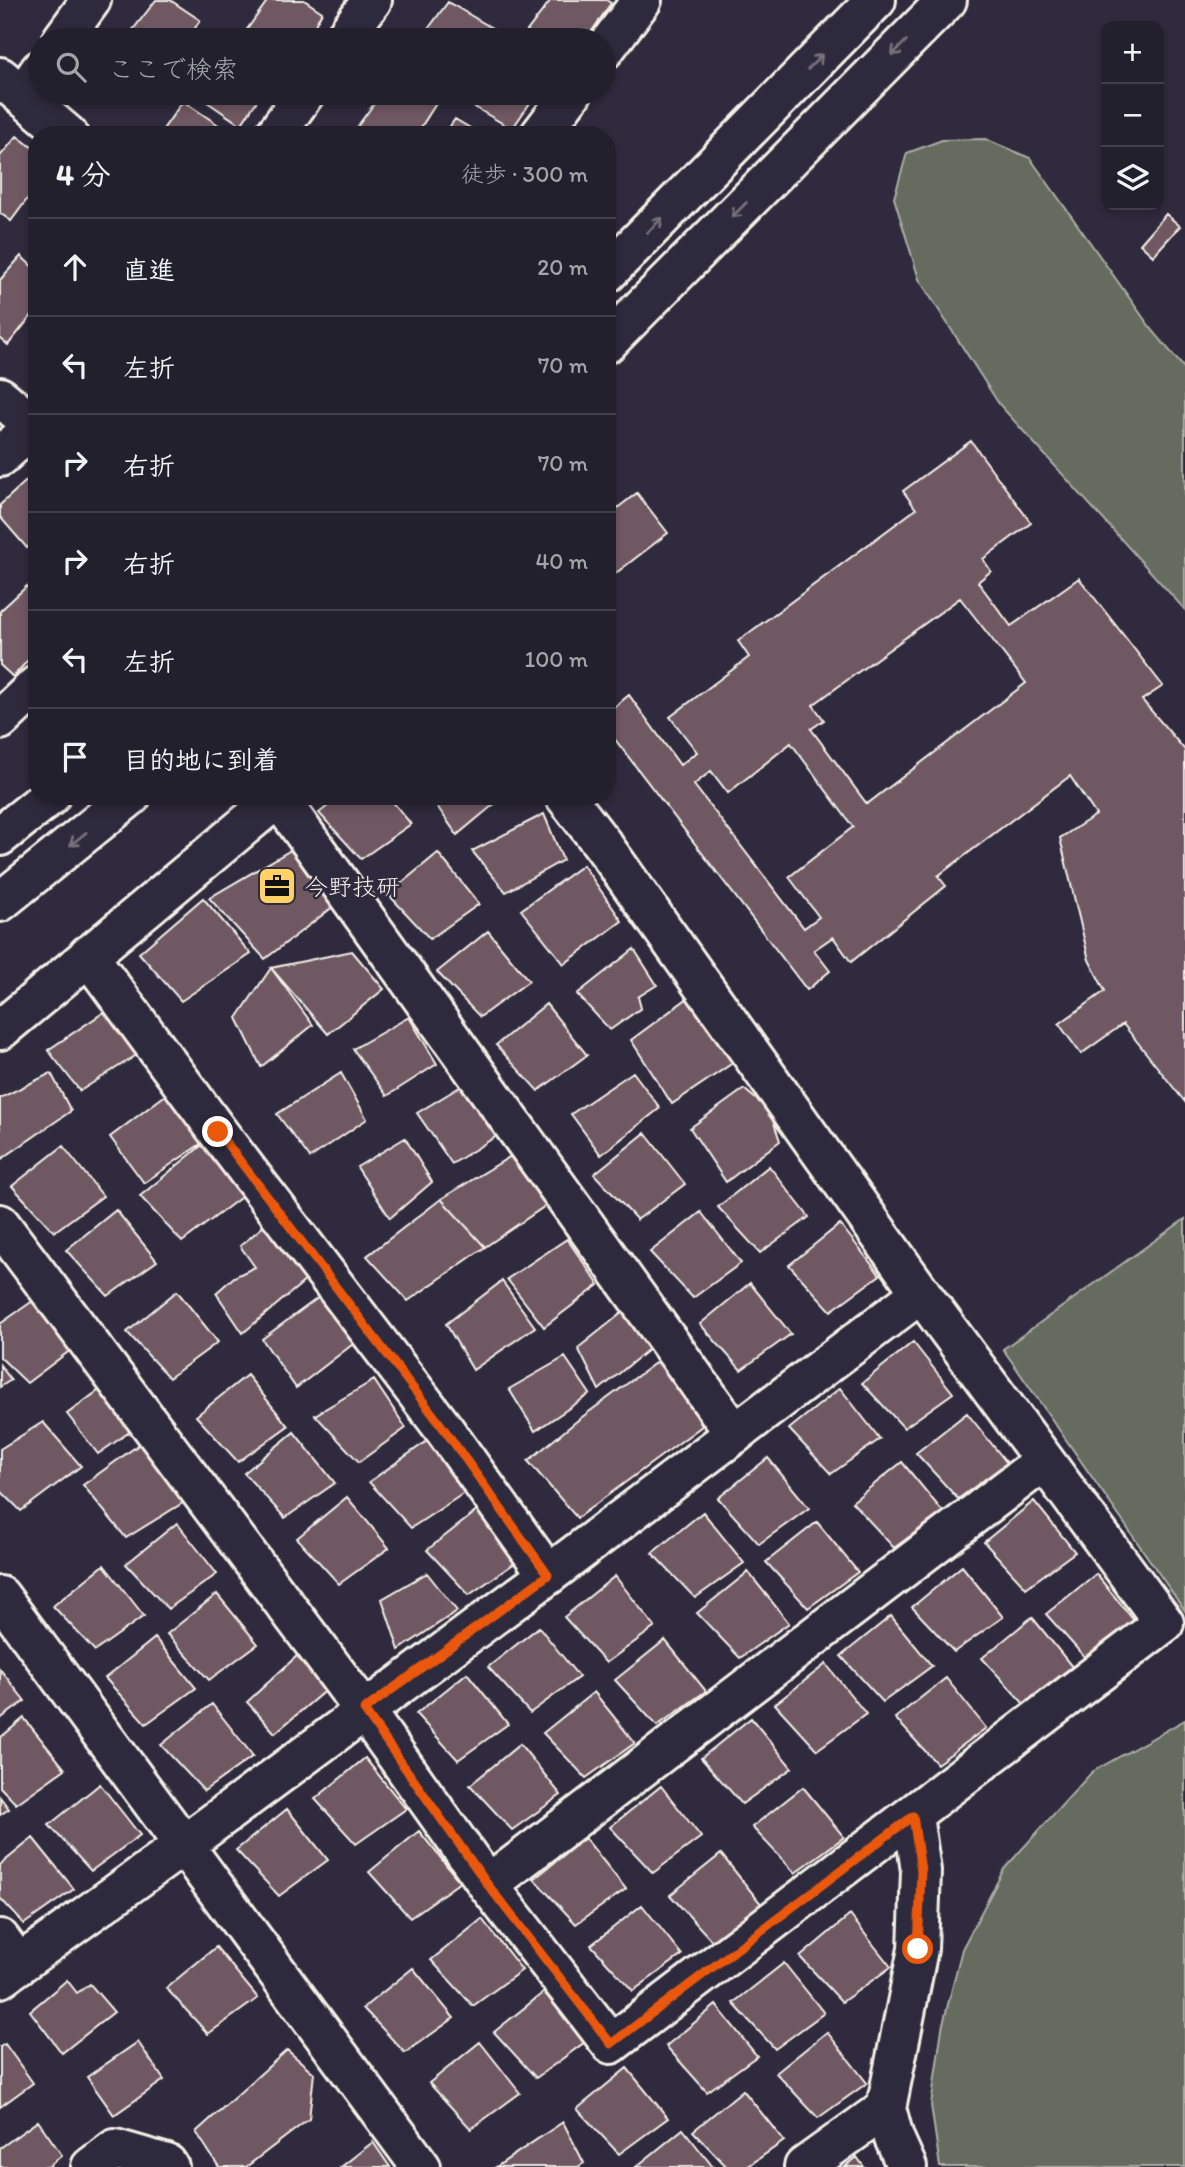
<!DOCTYPE html>
<html lang="ja">
<head>
<meta charset="utf-8">
<style>
  body { margin:0; font-family:Itim,"Klee One",sans-serif; background:#2f2d3a; color:#f1f3f6 }
  .controls { position:absolute; right:21px; top:21px; display:grid; overflow:hidden; border-radius:14px; box-shadow:0 4px 10px #0003 }
  .controls button { width:63px; height:63px; display:grid; place-items:center; padding:0; border:0; border-bottom:2px solid #403e4a; background:#23202e; color:#f1f3f6; font:35px sans-serif }
  .stop { position:absolute; width:21px; height:21px; margin:-16px; border:5px solid #ea580c; border-radius:50%; background:#fff }
  .stop.end { background:#ea580c; border-color:#fff; box-shadow:0 2px 7px #0008 }
  .list { margin:0; padding:0; list-style:none }
  h2 { display:flex; justify-content:space-between; align-items:center; height:91px; margin:0; padding:0 28px; font-size:30px }
  h2 small { font-size:23px; font-weight:400; color:#a3a3aa }
  .list li { display:grid; grid-template-columns:46px 1fr auto; gap:21px; align-items:center; box-sizing:border-box; height:98px; padding:0 28px; border-top:2px solid #403e4a }
  .list b { display:block; font-size:26px; white-space:nowrap }
  .list em { font-size:23px; font-style:normal; color:#a3a3aa }
  .icon { flex:none; width:38px; height:38px; fill:none; stroke:currentColor; stroke-width:2; stroke-linecap:round; stroke-linejoin:round }
  .map { position:relative; flex:none; width:1185px; height:2167px; overflow:hidden }
  .search { position:absolute; background:#23202e; box-shadow:0 4px 10px #0003; left:28px; top:28px; width:588px; height:77px; display:flex; align-items:center; gap:18px; box-sizing:border-box; padding:0 24px; border-radius:38px; color:#a3a3aa; font-size:26px }
  .panel { position:absolute; background:#23202e; box-shadow:0 4px 10px #0003; left:28px; top:126px; width:588px; height:679px; border-radius:28px }
  .map>svg:first-child { display:block }
  .green { fill:#656c5f; stroke:#acaea4; stroke-width:2 }
  .building { fill:#705963; stroke:#f4f1e8; stroke-width:2; fill-rule:evenodd }
  .lines { fill:none; stroke-linecap:round; stroke-linejoin:round }
  .minor-casing { stroke:#f4f1e8; stroke-width:44 }
  .tertiary-casing { stroke:#f4f1e8; stroke-width:44 }
  .minor { stroke:#2f2a3d; stroke-width:38 }
  .tertiary { stroke:#2f2a3d; stroke-width:38 }
  .oneway { stroke:#747079 }
  .route { stroke:#ea580c; stroke-width:9 }
  .labels { text-anchor:middle; dominant-baseline:central; stroke-width:5; stroke-linejoin:round; paint-order:stroke }
  .poi-label { font-size:24px; fill:#f4f1e8; stroke:#2f2a3d; text-anchor:start }
</style>
</head>
<body>
<div class="map">
<svg width="1185" height="2167" viewBox="0 0 1185 2167">
  <rect width="100%" height="100%" fill="#2f2a3d"/>
  <filter id="ink" filterUnits="userSpaceOnUse"><feTurbulence type="fractalNoise" baseFrequency=".0143" numOctaves="2"/><feDisplacementMap in="SourceGraphic" scale="14" xChannelSelector="R" yChannelSelector="G"/><feConvolveMatrix kernelMatrix="1 2 1 2 8 2 1 2 1" color-interpolation-filters="sRGB"/></filter>
  <g filter="url(#ink)">
    <path class="green" d="M985 139 1030 158 1150 327 1185 369V610L999 404 919 279 894 198 907 153 942 140Z
      M1185 1219V1611L1003 1349Z
      M1185 1720V2167H940L931 2105 942 2028 962 1949 1004 1869 1092 1772Z"/>
    <path class="building" d="M156 0H170L200 20 188 40H125Z
      M268 0H304L322 12 307 40H250L243 35Z
      M551 0H606L611 3 586 40H542L527 31Z
      M448 2 492 28 484 40H420Z
      M194 93H262L241 125Z
      M382 93H421L437 102 416 135H360L354 131Z
      M473 93H537L512 129 466 102Z
      M183 101 220 126 215 135H159Z
      M455 119 482 135H444Z
      M17 136 37 151V186L11 221 0 213V156Z
      M1166 214 1180 226 1153 256 1140 244Z
      M21 256 37 271V309L8 345 0 338V280Z
      M971 441 1031 523 983 559 991 571 978 582 1011 626 1079 578 1163 686 1142 700 1185 750V1102L1123 1024 1081 1054 1059 1024 1105 991 1089 960 1060 838 1096 815 1070 776 938 876 946 886 851 962 833 937 814 950 830 971 807 990 607 729V713L629 695 680 765 697 752 670 717 749 657 738 641 916 509 903 491ZM960 598 1026 683 867 804 811 729 824 720 813 705ZM791 743 853 827 789 877 819 917 804 928 694 785 711 771 728 793Z
      M37 471V539L27 548 0 517V505Z
      M637 493 668 533 607 580V516Z
      M27 586 37 597V650L13 677 0 665V611Z
      M340 796H388L411 824 361 859 319 813Z
      M430 796H504L457 835Z
      M544 814 563 860 506 892 472 851Z
      M301 844 338 903 265 959 209 898Z
      M438 853 479 904 430 939 388 894Z
      M583 865 622 921 564 964 521 910Z
      M203 898 251 954 181 1001 139 953Z
      M488 931 529 981 480 1017 437 972Z
      M634 949 657 985 638 997 641 1008 610 1030 577 994Z
      M352 951 384 989 328 1034 271 968Z
      M271 968 313 1025 261 1067 237 1018Z
      M696 992 743 1056 672 1104 631 1040Z
      M122 1000 154 1044 80 1091 48 1050Z
      M546 1004 587 1055 538 1091 496 1045Z
      M409 1017 437 1064 387 1096 353 1049Z
      M633 1072 660 1108 601 1155 571 1114Z
      M51 1073 71 1111 0 1160V1098Z
      M341 1073 367 1119 310 1158 277 1114Z
      M468 1082 503 1132 452 1164 417 1113Z
      M176 1087 218 1132 144 1183 110 1137Z
      M744 1089 770 1111 780 1141 726 1182 690 1128Z
      M218 1132 252 1189 182 1242 140 1196Z
      M645 1133 685 1184 637 1220 594 1174Z
      M405 1138 432 1182 390 1218 357 1167Z
      M63 1146 103 1196 54 1232 12 1186Z
      M511 1156 537 1178 545 1206 485 1247 441 1199Z
      M769 1166 809 1217 760 1253 718 1207Z
      M441 1199 485 1247 408 1301 367 1256Z
      M116 1210 157 1261 108 1296 66 1250Z
      M701 1212 741 1263 693 1298 650 1252Z
      M272 1219 313 1274 243 1333 216 1293 234 1277 255 1267 240 1246Z
      M840 1224 880 1275 831 1311 789 1265Z
      M567 1239 599 1285 544 1327 507 1279Z
      M502 1281 535 1327 473 1370 446 1324Z
      M750 1283 791 1334 741 1370 700 1324Z
      M177 1291 218 1342 169 1378 127 1332Z
      M326 1292 370 1331 296 1388 262 1339Z
      M37 1298 76 1346 27 1383 0 1357V1324Z
      M628 1308 655 1344 599 1390 578 1348Z
      M913 1342 953 1393 904 1428 862 1383Z
      M666 1355 702 1426 577 1518 528 1461 578 1420Z
      M565 1357 590 1394 535 1431 509 1389Z
      M0 1365 11 1380 0 1387Z
      M247 1375 288 1426 238 1462 196 1416Z
      M374 1380 406 1428 359 1462 315 1415Z
      M110 1382 141 1424 98 1454 67 1414Z
      M840 1388 880 1439 831 1474 789 1429Z
      M967 1413 1007 1463 958 1499 916 1453Z
      M43 1422 81 1466 21 1511 0 1490V1449Z
      M444 1429 472 1488 411 1528 369 1482Z
      M294 1432 335 1483 285 1518 244 1473Z
      M151 1436 194 1496 126 1538 83 1485Z
      M768 1458 809 1508 759 1544 718 1498Z
      M902 1462 943 1512 894 1548 852 1502Z
      M347 1497 389 1548 339 1584 297 1538Z
      M1034 1501 1075 1552 1026 1588 984 1542Z
      M478 1510 519 1560 469 1595 427 1550Z
      M703 1512 744 1563 695 1598 652 1553Z
      M817 1522 858 1572 808 1608 766 1562Z
      M177 1523 217 1574 168 1609 126 1564Z
      M104 1565 144 1616 95 1651 53 1606Z
      M962 1566 1003 1617 954 1652 912 1607Z
      M748 1572 789 1623 740 1658 697 1613Z
      M427 1573 457 1611 399 1650 382 1599Z
      M1096 1574 1137 1624 1087 1660 1046 1614Z
      M615 1576 655 1627 606 1663 564 1617Z
      M217 1594 258 1644 209 1680 167 1634Z
      M891 1616 932 1666 883 1702 841 1656Z
      M1032 1617 1073 1668 1024 1704 982 1658Z
      M539 1627 579 1677 530 1713 488 1667Z
      M155 1638 196 1688 146 1724 105 1678Z
      M665 1640 706 1691 657 1726 615 1680Z
      M300 1653 328 1688 275 1733 247 1702Z
      M826 1664 866 1714 817 1750 775 1704Z
      M0 1669 25 1701 0 1719Z
      M467 1673 508 1724 458 1760 416 1714Z
      M946 1678 986 1728 937 1764 895 1718Z
      M594 1692 635 1743 586 1778 543 1733Z
      M212 1704 253 1756 204 1791 161 1745Z
      M24 1718 65 1769 16 1804 0 1787V1738Z
      M751 1718 792 1768 742 1804 701 1758Z
      M520 1744 561 1795 512 1830 470 1785Z
      M365 1758 406 1809 356 1844 315 1799Z
      M100 1784 140 1835 91 1871 49 1825Z
      M661 1786 701 1837 653 1873 610 1827Z
      M803 1787 844 1837 795 1873 752 1827Z
      M0 1797 9 1809 0 1815Z
      M287 1809 328 1860 279 1896 236 1850Z
      M419 1831 460 1882 410 1918 369 1872Z
      M33 1838 74 1889 24 1924 0 1898V1865Z
      M585 1838 626 1889 576 1924 534 1879Z
      M721 1854 762 1905 712 1941 670 1895Z
      M642 1905 682 1955 633 1991 591 1945Z
      M850 1915 891 1967 842 2002 800 1957Z
      M482 1919 522 1970 473 2006 431 1960Z
      M216 1947 258 1998 208 2034 166 1988Z
      M784 1963 824 2013 775 2049 733 2003Z
      M413 1968 454 2018 405 2053 363 2008Z
      M67 1980 77 1993 90 1984 114 2012 62 2053 30 2011Z
      M544 1992 585 2042 536 2078 494 2032Z
      M716 2005 757 2056 707 2092 666 2046Z
      M827 2032 867 2083 818 2118 776 2073Z
      M138 2042 164 2080 114 2115 87 2077Z
      M480 2042 520 2093 471 2129 429 2083Z
      M5 2044 33 2083 0 2107V2047Z
      M287 2050 314 2073 309 2119 246 2167H219L196 2132Z
      M627 2068 668 2118 619 2154 577 2109Z
      M743 2090 784 2141 747 2167H727L693 2131Z
      M38 2121 62 2155 48 2167H0V2148Z
      M563 2122 584 2163 578 2167H496Z
      M683 2129 713 2167H636Z
      M373 2142 390 2167H341Z
      M857 2157 864 2167H845Z"/>
    <g class="lines">
      <defs>
        <path id="minor" d="M62 40 91 0
          M343 40 372 0
          M604 50 642 0
          M0 77 68 135
          M22 96 40 70
          M275 135 305 93
          M540 135 572 93
          M0 397 37 428
          M0 457 34 426
          M0 720 37 685
          M278 797 735 1434
          M88 955 218 1132 444 1429 548 1575
          M0 1030 280 796
          M0 1224 364 1710 488 1885 611 2044 1164 1623 921 1293 603 845 565 796
          M488 1885 1044 1461
          M0 1939 19 1964
          M91 2167 115 2149 167 2164 169 2167
          M804 2167 886 2108
          M907 2167 894 2138 886 2108 918 1949 921 1871 913 1816"/>
        <path id="tertiary" d="M607 273 876 0
          M607 343 947 0
          M0 836 50 796
          M0 902 131 796
          M0 1596 421 2167
          M0 1978 185 1844 548 1575 921 1293"/>
      </defs>
      <use href="#minor" class="minor-casing"/>
      <use href="#tertiary" class="tertiary-casing"/>
      <use href="#minor" class="minor"/>
      <use href="#tertiary" class="tertiary"/>
    </g>
    <defs><path id="oneway-shaft" d="M-6 0H5M1.5-3L5.5 0L1.5 3" fill="none" stroke-width="1.6" stroke-linecap="round" stroke-linejoin="round" transform="scale(1.75)"/></defs>
    <g class="oneway">
      <use href="#oneway-shaft" transform="translate(899 48) rotate(135)"/>
      <use href="#oneway-shaft" transform="translate(815 62) rotate(-46)"/>
      <use href="#oneway-shaft" transform="translate(739 210) rotate(135)"/>
      <use href="#oneway-shaft" transform="translate(655 225) rotate(-45)"/>
      <use href="#oneway-shaft" transform="translate(78 839) rotate(141)"/>
    </g>
  </g>
  <g class="lines" filter="url(#ink)">
    <path class="route" d="M218 1132 444 1429 548 1575 364 1710 488 1885 611 2044 913 1816 921 1871 918 1949"/>
  </g>
  <defs>
    <symbol id="office-square" viewBox="-11 -11 22 22"><rect x="-9" y="-9" width="18" height="18" rx="4" fill="#ffd166" stroke="#2f2a3d"/><path d="M-6-3h4V-5.5h4V-3h4V5H-6ZM-1-4.5V-3h2v-1.5ZM-6 0V1H6V0Z" fill="#111"/></symbol>
  </defs>
  <g fill-rule="evenodd">
    <use href="#office-square" x="255" y="864" width="44" height="44"/>
  </g>
  <g class="labels">
    <g class="poi-label">
      <text x="304" y="886">今野技研</text>
    </g>
  </g>
</svg>
<div class="controls">
<button>+</button>
<button>−</button>
<button><svg class="icon" aria-label="layers" viewBox="0 0 24 24"><path d="M12 4l9 5-9 5-9-5zM3 14l9 5 9-5"/></svg></button>
</div>
<div class="stop" style="left:918px;top:1949px"></div>
<div class="stop end" style="left:218px;top:1132px"></div>
<div class="search"><svg class="icon" aria-label="search" viewBox="0 0 24 24"><circle cx="10" cy="10" r="6"/><path d="M15 15l6 6"/></svg>ここで検索</div>
<section class="panel">
<h2>4 分<small>徒歩 · 300 m</small></h2>
<ul class="list">
<li><svg class="icon" aria-label="ahead" viewBox="0 0 24 24"><path d="M12 20V5M6 11l6-6 6 6"/></svg><div><b>直進</b></div><em>20 m</em></li>
<li><svg class="icon" aria-label="left" viewBox="0 0 24 24"><path d="M17 20v-9H6M10 6l-5 5 5 5"/></svg><div><b>左折</b></div><em>70 m</em></li>
<li><svg class="icon" aria-label="right" viewBox="0 0 24 24"><path d="M7 20v-9h11M14 6l5 5-5 5"/></svg><div><b>右折</b></div><em>70 m</em></li>
<li><svg class="icon" aria-label="right" viewBox="0 0 24 24"><path d="M7 20v-9h11M14 6l5 5-5 5"/></svg><div><b>右折</b></div><em>40 m</em></li>
<li><svg class="icon" aria-label="left" viewBox="0 0 24 24"><path d="M17 20v-9H6M10 6l-5 5 5 5"/></svg><div><b>左折</b></div><em>100 m</em></li>
<li><svg class="icon" aria-label="arrive" viewBox="0 0 24 24"><path d="M6 21V4h12l-3 4 3 4H6"/></svg><div><b>目的地に到着</b></div></li>
</ul>
</section>
</div>
</body>
</html>
